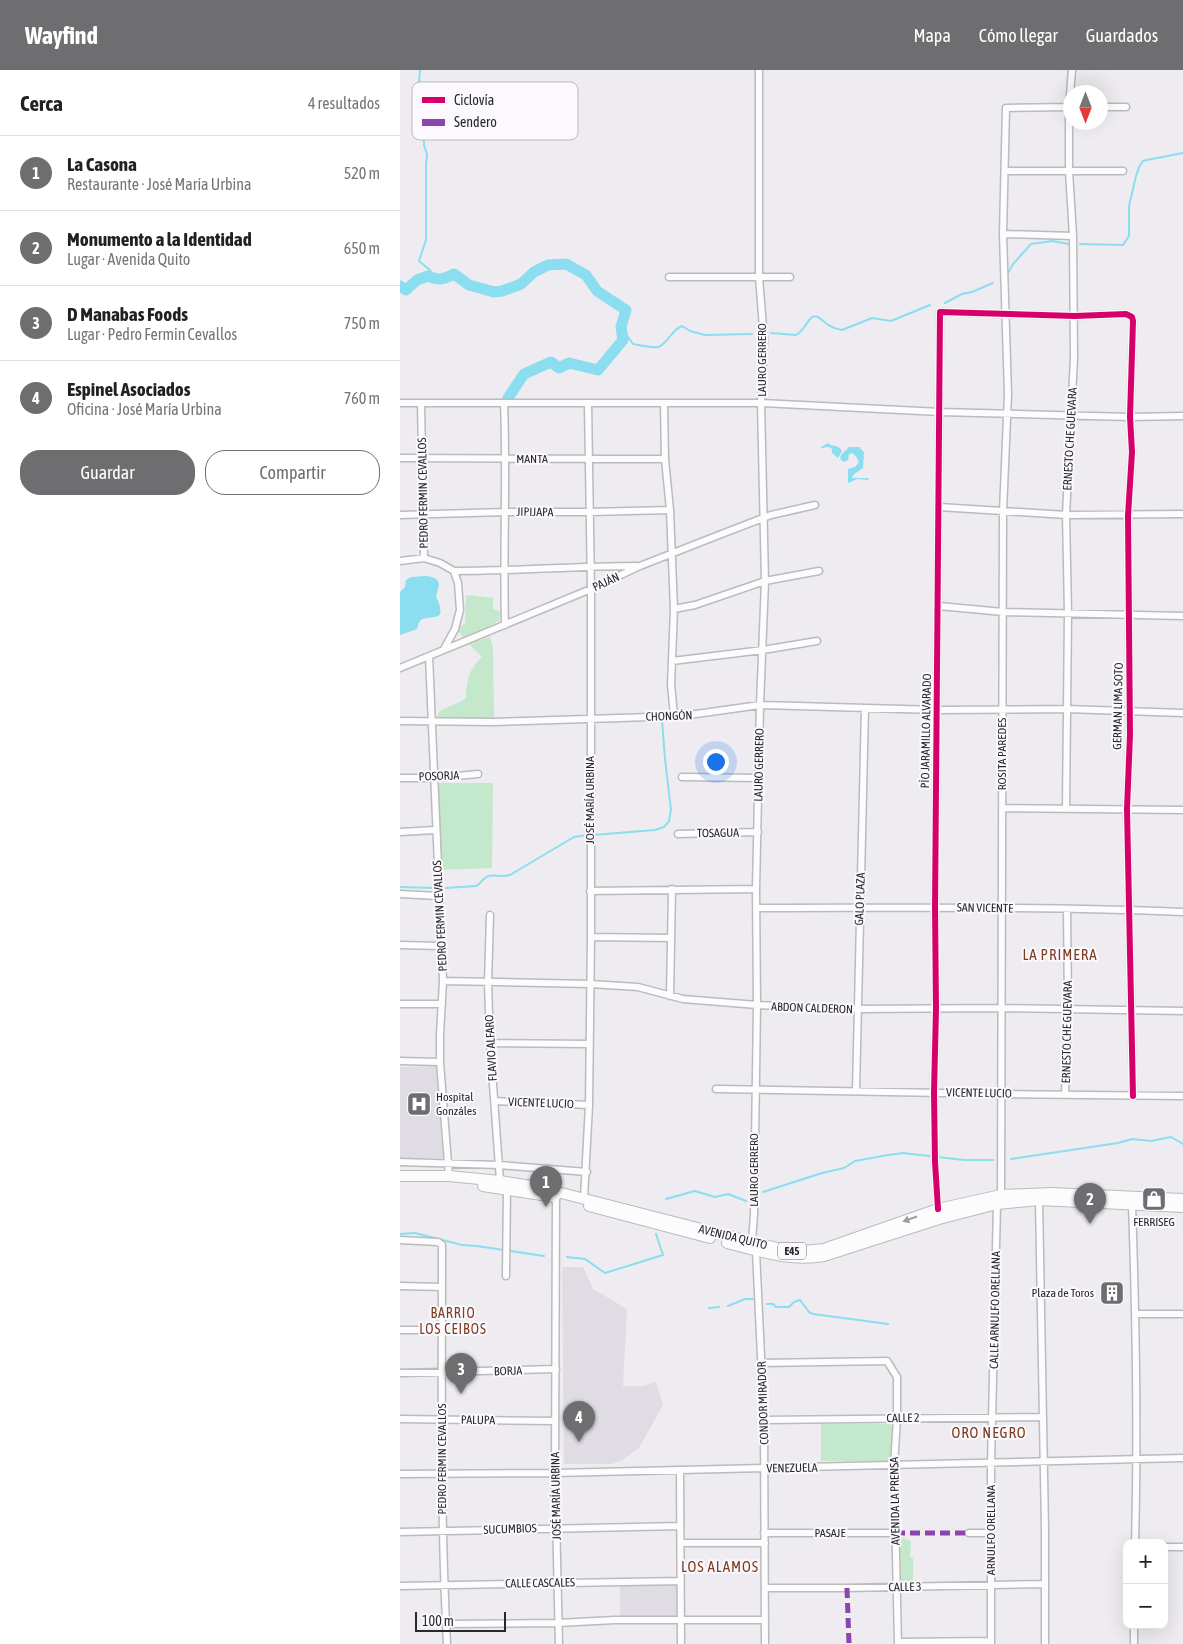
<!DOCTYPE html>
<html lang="es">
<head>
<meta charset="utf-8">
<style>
  body { margin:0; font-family:"Asap Condensed",sans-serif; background:#f6f6f6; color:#202124 }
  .controls { position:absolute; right:15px; bottom:15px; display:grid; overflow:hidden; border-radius:10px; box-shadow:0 5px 20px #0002 }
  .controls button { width:45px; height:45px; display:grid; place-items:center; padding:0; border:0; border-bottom:1px solid #e0e0e0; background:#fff; color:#202124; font:25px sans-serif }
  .compass { position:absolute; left:663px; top:15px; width:45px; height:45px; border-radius:50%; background:#fff; box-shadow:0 5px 20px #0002; rotate:180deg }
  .scale { position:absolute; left:15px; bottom:12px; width:91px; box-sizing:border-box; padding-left:5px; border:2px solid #29282a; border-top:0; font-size:14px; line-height:18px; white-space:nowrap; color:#29282a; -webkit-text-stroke:4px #fbf9fe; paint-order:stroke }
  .you { position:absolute; left:315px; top:691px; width:18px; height:18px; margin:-12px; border:4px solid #fff; border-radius:50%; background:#1a73e8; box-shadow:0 0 0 8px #1a73e833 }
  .badge { display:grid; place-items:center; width:32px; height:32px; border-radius:50%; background:#6e6d6f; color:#fff; font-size:16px; font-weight:700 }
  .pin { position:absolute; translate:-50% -41px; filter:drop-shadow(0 1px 2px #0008) }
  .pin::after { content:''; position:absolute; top:26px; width:18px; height:15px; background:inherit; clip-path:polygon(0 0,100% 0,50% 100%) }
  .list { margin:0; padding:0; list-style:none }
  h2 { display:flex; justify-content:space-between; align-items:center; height:65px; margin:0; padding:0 20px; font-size:21px }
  h2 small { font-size:16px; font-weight:400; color:#757577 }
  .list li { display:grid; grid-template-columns:32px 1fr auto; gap:15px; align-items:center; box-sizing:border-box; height:75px; padding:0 20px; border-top:1px solid #e0e0e0 }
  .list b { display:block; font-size:19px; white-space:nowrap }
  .list p { margin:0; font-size:16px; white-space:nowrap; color:#757577 }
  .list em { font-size:16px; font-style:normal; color:#757577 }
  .actions { display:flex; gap:10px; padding:15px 20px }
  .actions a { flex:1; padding:11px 0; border:1px solid #6e6d6f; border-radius:20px; text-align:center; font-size:18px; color:#6e6d6f }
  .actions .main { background:#6e6d6f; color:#fff }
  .map { position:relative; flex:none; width:783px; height:1574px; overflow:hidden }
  header { display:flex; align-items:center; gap:30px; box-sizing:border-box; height:70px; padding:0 25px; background:#6e6d6f; color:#fff }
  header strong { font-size:24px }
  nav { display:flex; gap:28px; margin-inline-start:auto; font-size:18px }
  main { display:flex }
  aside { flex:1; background:#fff }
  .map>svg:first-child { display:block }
  .built { fill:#dfdce3 }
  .green { fill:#c3e8cc }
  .water { fill:#8bddf0 }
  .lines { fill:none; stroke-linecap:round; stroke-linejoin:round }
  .stream { stroke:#8bddf0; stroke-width:2 }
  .river { stroke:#8bddf0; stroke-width:11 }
  .minor-casing { stroke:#bbbabc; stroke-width:9 }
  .trunk-casing { stroke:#bbbabc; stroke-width:12 }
  .minor { stroke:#fcfcfd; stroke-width:6 }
  .trunk { stroke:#fcfcfd; stroke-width:10 }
  .quiet { stroke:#8e44ad; stroke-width:5; stroke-dasharray:10 5; stroke-linecap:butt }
  .cycleway-casing { stroke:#fbf9fe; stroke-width:9 }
  .cycleway { stroke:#d6006c; stroke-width:6 }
  .oneway { fill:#9d9d9e }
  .labels { text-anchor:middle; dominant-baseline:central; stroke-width:4; stroke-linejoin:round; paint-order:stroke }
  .shield { fill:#fbf9fe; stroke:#68676a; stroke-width:1 }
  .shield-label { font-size:11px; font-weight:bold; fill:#29282a }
  .street-label { font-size:12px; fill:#29282a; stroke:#fbf9fe }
  .poi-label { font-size:12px; fill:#29282a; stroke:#fbf9fe; text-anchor:start }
  .neighbourhood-label { font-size:14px; letter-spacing:1px; fill:#7d3c1d; stroke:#fbf9fe }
  .quarter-label { font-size:15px; letter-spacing:1px; fill:#7d3c1d; stroke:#fbf9fe }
  .key { fill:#fbf9fe; stroke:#bcbabe; stroke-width:1 }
  .key-label { font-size:14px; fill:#29282a }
</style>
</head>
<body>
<header>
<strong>Wayfind</strong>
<nav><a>Mapa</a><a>Cómo llegar</a><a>Guardados</a></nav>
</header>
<main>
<aside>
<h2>Cerca<small>4 resultados</small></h2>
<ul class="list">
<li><span class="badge">1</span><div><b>La Casona</b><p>Restaurante · José María Urbina</p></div><em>520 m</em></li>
<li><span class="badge">2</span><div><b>Monumento a la Identidad</b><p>Lugar · Avenida Quito</p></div><em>650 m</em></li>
<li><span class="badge">3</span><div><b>D Manabas Foods</b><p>Lugar · Pedro Fermin Cevallos</p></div><em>750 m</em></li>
<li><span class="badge">4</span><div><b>Espinel Asociados</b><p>Oficina · José María Urbina</p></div><em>760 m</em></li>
</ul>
<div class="actions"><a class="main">Guardar</a><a>Compartir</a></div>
</aside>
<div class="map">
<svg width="783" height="1574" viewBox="0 0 783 1574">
  <rect width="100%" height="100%" fill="#eeecf0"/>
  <path class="built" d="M36 996 43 1088 0 1089V997Z
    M162 1197H183L193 1219 227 1239 223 1316H243L256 1312 263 1335 239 1378 224 1389 212 1394H164Z
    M220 1513H278V1547H220Z"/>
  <path class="green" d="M66 525 93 528V539L100 542 99 551 73 565 63 567 59 562 60 557 65 553Z
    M90 567 93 578 94 648H38V643C45 636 58 635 66 628 66 611 69 599 82 587L68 573Z
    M36 713H93L92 798 40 800Z
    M421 1354H493V1391H421Z
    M497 1466 511 1471 510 1487 513 1488V1512L501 1511V1489L497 1488Z"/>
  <path class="water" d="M428 373C432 377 438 374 442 381L438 388 432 383V379L429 377 421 378V377Z
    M449 377H459L464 382 463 398 453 405 452 408H468L469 410 457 409 448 413V399L455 397 459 392 456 386 452 383 449 384 448 390 444 392 440 389 441 385Z
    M26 506C42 508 40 514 36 526 37 530 40 534 40 538 44 552 25 544 20 551 18 553 18 556 17 559L0 565V522L5 517 6 510 11 507Z"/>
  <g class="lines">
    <path class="stream" d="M20 0 16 45 18 54 24 61V75L27 84 26 95V170L19 191 30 200 36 209
      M680 174 723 175 729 166V136L736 106 739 97 743 91 747 90 783 83
      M608 203 613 194 631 174 653 171 668 174
      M545 233 562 224 572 222 593 213
      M221 257 233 274C240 275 251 278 258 277 267 275 271 260 282 256L290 261 305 265 352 264
      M371 263 396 265C403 261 405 255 410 249 416 242 421 250 427 254 431 257 437 259 442 260L472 248 491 251 530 235
      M193 765 255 760 264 757 269 751 271 740 265 689 262 650
      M0 817 34 818
      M46 818 76 816C81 814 83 807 89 806 95 804 101 808 110 805L174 767 187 765
      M611 1089 718 1073 732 1069 751 1071 771 1067 783 1074
      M363 1122 422 1103 444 1098 455 1091 488 1085 503 1083 564 1090H593
      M266 1129 295 1121 315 1127 328 1124 346 1131
      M0 1164 15 1163 62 1175 77 1176 144 1186
      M167 1187 185 1189 205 1203 263 1185 256 1164
      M367 1234H373L376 1237H389L394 1232 400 1230 409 1242 413 1244 488 1254
      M328 1236 345 1229H353
      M309 1238 319 1237"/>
    <path class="river" d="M0 216 6 220 17 210 28 206C39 211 44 209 54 204L69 215 94 222 102 221 121 214 134 202 148 195 166 194 186 205 197 221 226 240 221 257 223 270 198 300 169 293 159 298 151 292 124 304 108 328"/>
    <defs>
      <path id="minor" d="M359 0V207L364 270 361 333 365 511 360 635 356 819 357 935 354 1144 352 1172 356 1181 364 1350 365 1574
        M700 37H726
        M605 101H723
        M603 164 673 166
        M269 207H390
        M0 333H361L540 342 730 347 783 346
        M21 333 24 488
        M104 333C107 407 103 481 105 555
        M264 333 265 389 270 440 274 539 271 615 274 645
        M0 388 265 389
        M539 437 666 445 783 444
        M0 445 105 442H190L270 440
        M0 491 24 488 40 493 54 501 58 513 60 540 55 559 44 579
        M54 501C115 501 175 496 236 496
        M539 536 603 542 783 546
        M274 539 295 535 365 511 419 501
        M29 586 43 911 40 965V992L49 1106
        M272 591 363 580 417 571
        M0 598 191 519 240 496 319 465 371 445 415 435
        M0 651 94 652 282 646 360 635 537 640 667 639 783 643
        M282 707 359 708
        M0 708H34L78 704
        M602 738 783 740
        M666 739 668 543 666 445 674 288 673 166 669 101V37L672 0
        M0 762 35 760
        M278 764 358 762
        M190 821 356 819
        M0 824 39 826
        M357 838C499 838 641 836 783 842
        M90 845 88 912 90 973 100 1111
        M191 867 270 868
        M0 875 41 876
        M43 911 190 914 238 917 283 929 357 935 457 939 602 938 783 941
        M270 926 272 819
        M0 934H42
        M90 973 189 974
        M0 991 40 992
        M316 1019 600 1024 783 1026
        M456 1021 465 638
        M665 1024 668 939 667 839
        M94 1031 189 1035
        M0 1092 99 1095 187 1102
        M601 1125 603 442 608 324 603 164 606 38 670 37
        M156 1127 155 1403 159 1574
        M184 1128 189 1035 191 867V519L188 333
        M639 1130 645 1460V1574
        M732 1135C736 1248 738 1360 735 1473
        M538 1139 535 1092 534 1023 536 939 535 837 540 242 675 246 726 244 732 247 733 251 730 347 732 382 728 446 730 665 727 739 733 1026
        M0 1170 38 1172 42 1175C42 1308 40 1441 47 1574
        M106 1206 107 1119
        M0 1216 42 1217
        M735 1244H783
        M0 1260H42
        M362 1293 487 1291 497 1307V1348L494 1396 498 1574
        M0 1303 156 1299
        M0 1349 155 1351
        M364 1350 642 1347
        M280 1400 281 1574
        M0 1404 155 1403 783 1388
        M0 1462 280 1456
        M364 1463H495
        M569 1463H591
        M281 1473H365
        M764 1477H783
        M0 1516 281 1511
        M365 1518H447L645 1514
        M46 1554 158 1553 215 1550H365
        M498 1572 591 1571
        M591 1574V1394L597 1134
        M734 1574V1555"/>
      <path id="trunk" d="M0 1106H49L100 1111 138 1117 352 1172 394 1182 424 1179 538 1139 601 1125 651 1123 783 1129
        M83 1116 155 1127
        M189 1136 310 1168
        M327 1173C359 1181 391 1192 424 1186L539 1149 597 1134 639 1130 783 1137"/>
    </defs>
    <use href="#minor" class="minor-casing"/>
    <use href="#trunk" class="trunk-casing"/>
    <use href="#minor" class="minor"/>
    <use href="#trunk" class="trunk"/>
    <path class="quiet" d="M495 1463H569
      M447 1518 449 1574"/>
    <defs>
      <path id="cycleway" d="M538 1139 535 1092 534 1023 536 939 535 837 540 242 675 246 726 244 732 247 733 251 730 347 732 382 728 446 730 665 727 739 733 1026"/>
    </defs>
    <use href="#cycleway" class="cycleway-casing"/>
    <use href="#cycleway" class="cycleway"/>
  </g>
  <defs><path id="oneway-solid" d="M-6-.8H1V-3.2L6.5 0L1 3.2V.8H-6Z" transform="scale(1.25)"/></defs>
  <use class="oneway" href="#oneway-solid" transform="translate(510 1149) rotate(161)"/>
  <defs>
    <symbol id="hospital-square" viewBox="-11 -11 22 22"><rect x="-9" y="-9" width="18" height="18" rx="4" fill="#6e6d6f" stroke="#fbf9fe"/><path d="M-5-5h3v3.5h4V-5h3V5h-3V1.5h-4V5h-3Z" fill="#fff"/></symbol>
    <symbol id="shop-square" viewBox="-11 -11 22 22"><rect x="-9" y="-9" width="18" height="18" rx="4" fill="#6e6d6f" stroke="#fbf9fe"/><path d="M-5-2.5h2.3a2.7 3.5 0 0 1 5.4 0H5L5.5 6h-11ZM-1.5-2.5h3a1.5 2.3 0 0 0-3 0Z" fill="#fff"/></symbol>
    <symbol id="building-square" viewBox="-11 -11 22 22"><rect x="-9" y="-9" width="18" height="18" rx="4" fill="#6e6d6f" stroke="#fbf9fe"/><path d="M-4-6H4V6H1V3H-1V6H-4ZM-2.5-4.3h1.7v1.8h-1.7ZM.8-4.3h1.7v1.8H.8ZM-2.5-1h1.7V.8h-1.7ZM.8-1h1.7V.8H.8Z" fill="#fff"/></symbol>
  </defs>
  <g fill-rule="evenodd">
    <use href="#hospital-square" x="5" y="1020" width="28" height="28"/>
    <use href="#shop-square" x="740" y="1115" width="28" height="28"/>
    <use href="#building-square" x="698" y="1209" width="28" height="28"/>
  </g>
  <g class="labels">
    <rect class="shield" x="378" y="1172.5" width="28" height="17" rx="4"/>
    <g class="shield-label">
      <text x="392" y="1181">E45</text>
    </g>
    <g class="street-label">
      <text transform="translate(362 290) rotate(-90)">LAURO GERRERO</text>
      <text transform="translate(670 369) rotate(-87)">ERNESTO CHE GUEVARA</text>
      <text x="132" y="389">MANTA</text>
      <text transform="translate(23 423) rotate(-91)">PEDRO FERMIN CEVALLOS</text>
      <text transform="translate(135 442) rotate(1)">JIPIJAPA</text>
      <text transform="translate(206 512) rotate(-25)">PAJÁN</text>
      <text transform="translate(718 636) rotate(-89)">GERMAN LIMA SOTO</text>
      <text transform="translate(269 646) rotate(-2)">CHONGÓN</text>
      <text transform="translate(526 661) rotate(-89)">PÍO JARAMILLO ALVARADO</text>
      <text transform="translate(602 684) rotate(-90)">ROSITA PAREDES</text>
      <text transform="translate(359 695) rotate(-89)">LAURO GERRERO</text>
      <text transform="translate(39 706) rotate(-2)">POSORJA</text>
      <text transform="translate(190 730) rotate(-90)">JOSÉ MARÍA URBINA</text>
      <text transform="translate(318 763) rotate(-1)">TOSAGUA</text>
      <text transform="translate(460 829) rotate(-88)">GALO PLAZA</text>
      <text transform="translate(585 838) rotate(1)">SAN VICENTE</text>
      <text transform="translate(40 846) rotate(-93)">PEDRO FERMIN CEVALLOS</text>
      <text transform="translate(412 938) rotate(2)">ABDON CALDERON</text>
      <text transform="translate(667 962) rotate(-89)">ERNESTO CHE GUEVARA</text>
      <text transform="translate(91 978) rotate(-93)">FLAVIO ALFARO</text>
      <text transform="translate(579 1023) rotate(1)">VICENTE LUCIO</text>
      <text transform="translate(141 1033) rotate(2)">VICENTE LUCIO</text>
      <text transform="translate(354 1100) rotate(-90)">LAURO GERRERO</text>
      <text transform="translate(333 1167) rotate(14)">AVENIDA QUITO</text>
      <text transform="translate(595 1240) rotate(-89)">CALLE ARNULFO ORELLANA</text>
      <text transform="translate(108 1301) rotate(-2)">BORJA</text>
      <text transform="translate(363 1333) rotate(-92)">CONDOR MIRADOR</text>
      <text transform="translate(503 1348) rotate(-1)">CALLE 2</text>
      <text transform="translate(78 1350) rotate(1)">PALUPA</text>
      <text transform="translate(42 1389) rotate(-90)">PEDRO FERMIN CEVALLOS</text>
      <text transform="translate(392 1398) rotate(-1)">VENEZUELA</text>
      <text transform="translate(156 1426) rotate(-91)">JOSÉ MARÍA URBINA</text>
      <text transform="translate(495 1431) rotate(-91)">AVENIDA LA PRENSA</text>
      <text transform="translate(110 1459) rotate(-2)">SUCUMBIOS</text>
      <text transform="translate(591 1460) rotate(-90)">ARNULFO ORELLANA</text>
      <text x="430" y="1463">PASAJE</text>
      <text transform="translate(140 1513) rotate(-1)">CALLE CASCALES</text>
      <text transform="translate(505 1517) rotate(-1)">CALLE 3</text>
    </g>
    <g class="poi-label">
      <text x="36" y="1027">Hospital<tspan x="36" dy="14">Gonzáles</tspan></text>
      <text x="754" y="1152" text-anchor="middle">FERRISEG</text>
      <text x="694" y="1223" text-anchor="end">Plaza de Toros</text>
    </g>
    <g class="neighbourhood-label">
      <text x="53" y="1243">BARRIO<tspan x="53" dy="16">LOS CEIBOS</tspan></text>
    </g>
    <g class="quarter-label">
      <text x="660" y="884">LA PRIMERA</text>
      <text x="589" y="1362">ORO NEGRO</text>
      <text x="320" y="1496">LOS ALAMOS</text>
    </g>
  </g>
  <rect x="12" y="12" width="166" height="58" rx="8" class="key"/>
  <rect x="22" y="27" width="23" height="6" fill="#d6006c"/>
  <rect x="22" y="49" width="23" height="7" fill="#8e44ad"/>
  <g class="key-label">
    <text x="54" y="35">Ciclovía</text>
    <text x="54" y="57">Sendero</text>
  </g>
</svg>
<div class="controls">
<button>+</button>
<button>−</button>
</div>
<svg class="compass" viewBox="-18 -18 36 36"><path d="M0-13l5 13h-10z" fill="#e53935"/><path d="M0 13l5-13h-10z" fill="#757577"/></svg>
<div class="scale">100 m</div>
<div class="you"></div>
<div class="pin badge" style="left:146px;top:1137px">1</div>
<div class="pin badge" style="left:690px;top:1154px">2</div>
<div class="pin badge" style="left:61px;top:1324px">3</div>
<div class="pin badge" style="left:179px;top:1372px">4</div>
</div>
</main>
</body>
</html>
